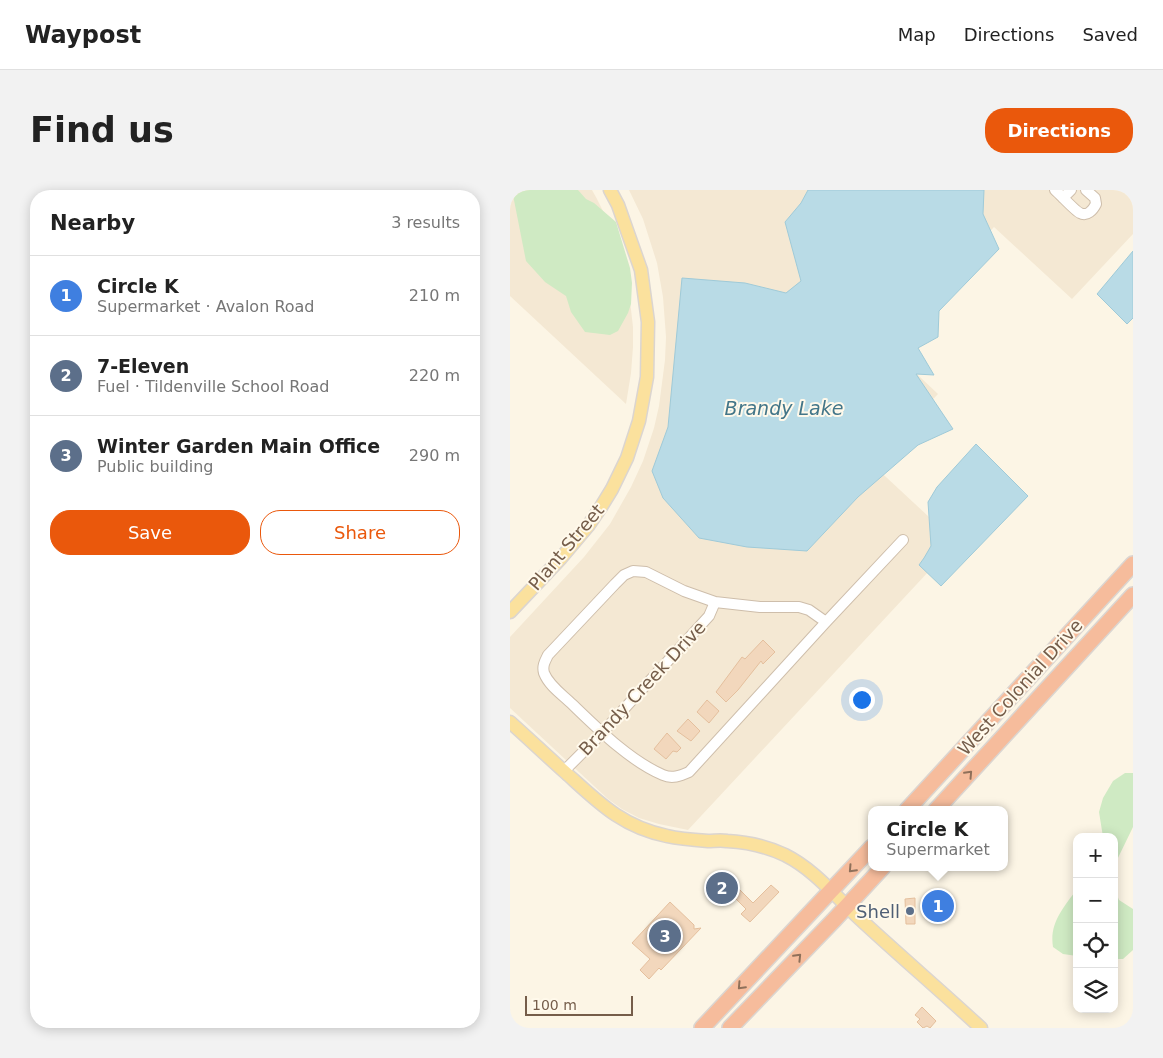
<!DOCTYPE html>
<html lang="en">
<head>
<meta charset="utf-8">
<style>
  body { margin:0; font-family:"DejaVu Sans",sans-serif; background:#f2f2f2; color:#222 }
  .controls { position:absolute; right:15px; bottom:15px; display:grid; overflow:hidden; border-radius:10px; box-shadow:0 2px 12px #0003 }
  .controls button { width:45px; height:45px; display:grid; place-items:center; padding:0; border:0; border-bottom:1px solid #e0e0e0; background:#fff; color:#222; font:25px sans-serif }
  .scale { position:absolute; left:15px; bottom:12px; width:108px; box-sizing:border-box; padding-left:5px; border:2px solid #755d4a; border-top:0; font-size:14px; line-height:18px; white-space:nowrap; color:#755d4a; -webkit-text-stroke:4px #fff9eb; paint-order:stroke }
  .you { position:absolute; left:351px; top:509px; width:18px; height:18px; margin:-12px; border:4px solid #fff; border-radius:50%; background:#1a73e8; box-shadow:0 0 0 8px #1a73e833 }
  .badge { display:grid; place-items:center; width:32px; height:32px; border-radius:50%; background:#ea580c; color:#fff; font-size:16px; font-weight:700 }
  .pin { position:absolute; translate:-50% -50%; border:2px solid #fff; box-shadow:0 1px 5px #0006 }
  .popup { position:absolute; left:358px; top:616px; width:140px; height:65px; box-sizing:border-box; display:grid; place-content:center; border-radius:10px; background:#fff; filter:drop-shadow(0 1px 4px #0005); font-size:16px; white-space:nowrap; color:#767676 }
  .popup b { font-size:19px; color:#222 }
  .popup::after { content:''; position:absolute; left:50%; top:100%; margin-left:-10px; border:10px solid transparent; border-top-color:#fff }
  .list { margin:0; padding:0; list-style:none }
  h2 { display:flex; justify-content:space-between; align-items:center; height:65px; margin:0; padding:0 20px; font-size:21px }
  h2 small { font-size:16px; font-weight:400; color:#767676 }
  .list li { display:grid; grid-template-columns:32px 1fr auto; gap:15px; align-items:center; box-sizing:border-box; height:80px; padding:0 20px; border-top:1px solid #e0e0e0 }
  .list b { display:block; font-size:19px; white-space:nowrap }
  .list p { margin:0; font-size:16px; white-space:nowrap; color:#767676 }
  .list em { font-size:16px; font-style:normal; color:#767676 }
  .actions { display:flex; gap:10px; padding:15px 20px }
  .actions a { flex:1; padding:11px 0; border:1px solid #ea580c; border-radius:20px; text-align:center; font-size:18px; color:#ea580c }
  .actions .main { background:#ea580c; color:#fff }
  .icon { flex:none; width:28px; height:28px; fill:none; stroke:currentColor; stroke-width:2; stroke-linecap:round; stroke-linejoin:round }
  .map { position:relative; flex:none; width:623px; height:838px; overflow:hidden; border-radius:20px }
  header { display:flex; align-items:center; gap:30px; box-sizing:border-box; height:70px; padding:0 25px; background:#fff; border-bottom:1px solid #e0e0e0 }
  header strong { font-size:24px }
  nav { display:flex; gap:28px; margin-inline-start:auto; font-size:18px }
  .intro { display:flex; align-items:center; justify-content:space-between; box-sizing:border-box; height:120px; padding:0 30px }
  h1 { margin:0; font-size:35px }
  .button { padding:12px 22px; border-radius:20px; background:#ea580c; color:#fff; font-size:18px; font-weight:700 }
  main { display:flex; gap:30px; padding:0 30px }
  aside { flex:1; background:#fff; border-radius:20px; box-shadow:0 2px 12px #0003 }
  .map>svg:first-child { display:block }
  .residential { fill:#f4e8d3 }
  .green { fill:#cfeac3 }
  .water { fill:#b9dbe6; stroke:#9fcad8 }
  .building { fill:#f2d7bc; stroke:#e4bf9d }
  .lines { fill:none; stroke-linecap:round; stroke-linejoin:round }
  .minor-casing { stroke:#cebeab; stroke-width:12 }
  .major-casing { stroke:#dbd5d0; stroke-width:15 }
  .highway-casing { stroke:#dbd5d0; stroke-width:18 }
  .minor { stroke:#fff; stroke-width:10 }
  .major { stroke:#fbe19d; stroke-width:12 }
  .highway { stroke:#f6bc9c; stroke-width:15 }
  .oneway { stroke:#8f705a }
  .service-dot { fill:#5c6f8a; stroke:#fff9eb; stroke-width:2 }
  .labels { text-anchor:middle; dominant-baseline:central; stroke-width:4; stroke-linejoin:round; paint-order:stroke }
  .street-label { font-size:18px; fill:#755d4a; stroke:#fff9eb }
  .service-label { font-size:18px; fill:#4e5e75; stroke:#fff9eb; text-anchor:end }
  .water-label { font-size:19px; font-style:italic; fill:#437689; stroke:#fff9eb }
</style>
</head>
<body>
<header>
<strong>Waypost</strong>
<nav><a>Map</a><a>Directions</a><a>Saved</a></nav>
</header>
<div class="intro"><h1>Find us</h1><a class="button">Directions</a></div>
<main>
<aside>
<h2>Nearby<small>3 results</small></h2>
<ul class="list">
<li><span class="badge" style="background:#3f7fe0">1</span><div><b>Circle K</b><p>Supermarket · Avalon Road</p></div><em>210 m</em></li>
<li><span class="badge" style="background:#5c6f8a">2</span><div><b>7-Eleven</b><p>Fuel · Tildenville School Road</p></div><em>220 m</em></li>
<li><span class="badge" style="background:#5c6f8a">3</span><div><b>Winter Garden Main Office</b><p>Public building</p></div><em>290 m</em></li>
</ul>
<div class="actions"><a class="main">Save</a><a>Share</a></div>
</aside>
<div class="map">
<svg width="623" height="838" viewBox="0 0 623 838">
  <rect width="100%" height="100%" fill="#fcf5e5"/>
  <path class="residential" d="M0 0H82L87 9 98 31 120 111 123 137V157L121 183 116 214 0 106Z
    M119 0H623V44L562 109 484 37 375 154 428 204 362 274 446 352 178 640 149 634 129 628 112 619 98 609 0 518V447L74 367 100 334 121 297 133 271 144 238 149 216 155 170 156 147 153 107 147 73 133 29Z"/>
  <path class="green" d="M2 0H68L76 9 84 13 106 32 120 78 122 93 121 114 118 123 108 141 100 145 75 142 61 122 56 106 35 92 16 71Z
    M615 583H623V637L606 672 604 679V647H593L589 622 593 608 603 591Z
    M604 697 609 710 623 719V760L613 769H604Z
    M567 699V766L553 764 543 757C539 733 554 717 567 699Z"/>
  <path class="water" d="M298 0H474L473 24 489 59 429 121 428 147 408 158 424 185 406 184 443 239 408 255 348 307 297 361 237 357 189 348 153 308 142 281 158 237 172 88 235 93 276 103 291 91 275 32 291 13Z
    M623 61V128L617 134 587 104Z
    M466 254 518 306 431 396 409 375 414 368 421 356 418 312 427 297Z"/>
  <path class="building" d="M253 450 265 462 253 474 251 471 228 500 216 512 206 502 232 467 235 469Z
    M197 510 209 521 199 533 187 522Z
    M178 529 190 541 181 551 167 541Z
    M157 543 171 558 167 562 163 561 156 569 144 559Z
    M212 686 227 699 228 698 243 713 261 695 269 702 240 732 231 724 236 719 219 702 213 710 200 699Z
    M436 704 438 726 420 727 419 706Z
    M405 708V734H396L395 709Z
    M160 712 184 735V739L191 738 151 780 149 778 139 789 130 780 140 769 122 753Z
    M412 817 426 831 420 838 417 836 413 838 407 832 410 829 405 825Z"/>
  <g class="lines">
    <defs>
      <path id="minor" d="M545 0C550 4 565 21 570 23 577 27 583 20 586 14L585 8 576 0
        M553 8 561 0
        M316 432 299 420 289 417H250L205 412 174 401 136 382 123 381 114 385 105 394 38 465C35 471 32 476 34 483 39 496 53 505 62 514 88 539 120 571 153 585 162 589 170 586 179 582L316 432 393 350
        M54 581 92 543 199 426 205 412"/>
      <path id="major" d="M0 422 51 368 78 336 91 317 102 299 117 268 129 231 137 187 138 132 131 80 108 15 100 0
        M0 532C19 549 37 566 56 583 88 612 112 637 157 646 170 649 184 650 198 651 204 651 211 650 217 651 237 652 258 657 275 665 305 680 326 707 350 729 390 766 431 801 471 838"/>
      <path id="highway" d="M397 620 623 374
        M426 620 623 405
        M192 838 362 657
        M220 838 324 730 373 677"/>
    </defs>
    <use href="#minor" class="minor-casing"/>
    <use href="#major" class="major-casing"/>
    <use href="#highway" class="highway-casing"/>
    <use href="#minor" class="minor"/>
    <use href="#major" class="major"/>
    <use href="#highway" class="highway"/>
  </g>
  <defs><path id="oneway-chevron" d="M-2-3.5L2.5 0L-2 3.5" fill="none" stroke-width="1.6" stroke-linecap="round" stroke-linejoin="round" transform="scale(1.25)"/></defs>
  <g class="oneway">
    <use href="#oneway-chevron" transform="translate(459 584) rotate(-47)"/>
    <use href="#oneway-chevron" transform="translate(342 679) rotate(133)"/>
    <use href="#oneway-chevron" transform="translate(288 767) rotate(-46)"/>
    <use href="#oneway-chevron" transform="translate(231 796) rotate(133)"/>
  </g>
  <circle class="service-dot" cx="400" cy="721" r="5"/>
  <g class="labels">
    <g class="street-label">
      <text transform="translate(56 357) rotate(-50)">Plant Street</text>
      <text transform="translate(510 497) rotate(-48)">West Colonial Drive</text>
      <text transform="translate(132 498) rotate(-47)">Brandy Creek Drive</text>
    </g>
    <g class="service-label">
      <text x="390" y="721">Shell</text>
    </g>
    <g class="water-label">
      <text x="274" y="218">Brandy Lake</text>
    </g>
  </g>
</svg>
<div class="controls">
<button>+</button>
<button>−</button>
<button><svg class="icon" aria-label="locate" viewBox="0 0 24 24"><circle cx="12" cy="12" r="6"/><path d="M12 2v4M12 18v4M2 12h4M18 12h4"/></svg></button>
<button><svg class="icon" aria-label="layers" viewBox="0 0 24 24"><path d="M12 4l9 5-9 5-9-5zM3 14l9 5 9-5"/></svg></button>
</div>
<div class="scale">100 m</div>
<div class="you"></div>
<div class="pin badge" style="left:428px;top:716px;background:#3f7fe0">1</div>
<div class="popup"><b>Circle K</b>Supermarket</div>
<div class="pin badge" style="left:212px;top:698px;background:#5c6f8a">2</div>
<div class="pin badge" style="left:155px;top:746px;background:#5c6f8a">3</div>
</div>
</main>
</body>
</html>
